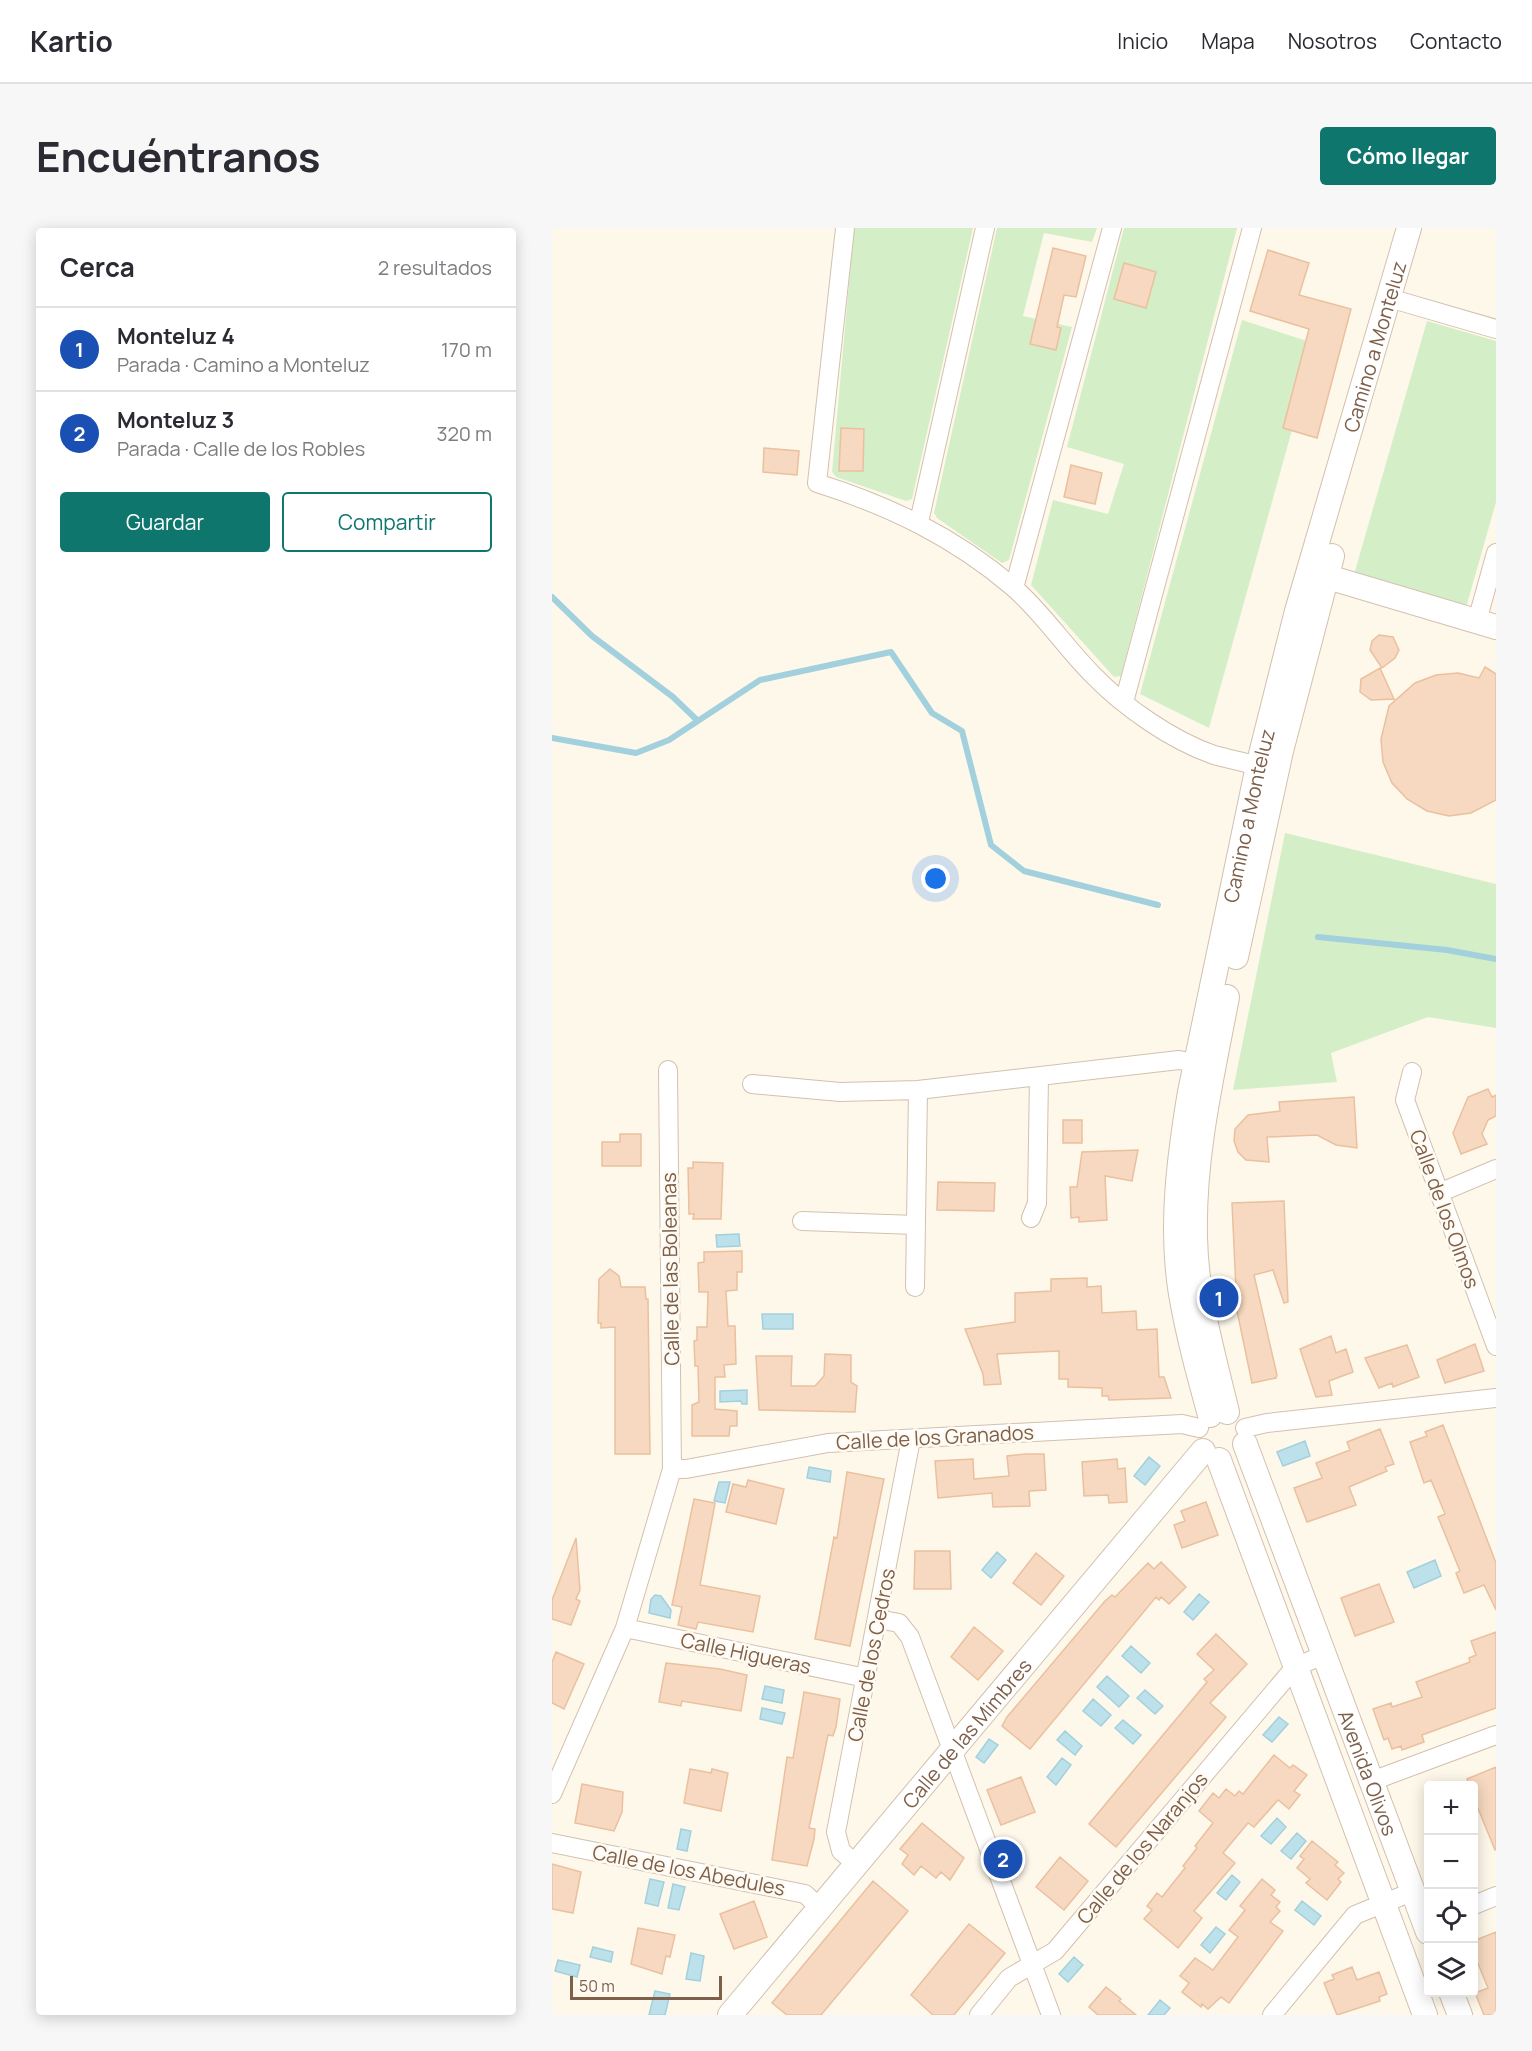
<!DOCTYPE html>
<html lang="es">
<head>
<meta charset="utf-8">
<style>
  body { margin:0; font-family:Manrope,sans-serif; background:#f7f7f7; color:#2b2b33 }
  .controls { position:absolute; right:18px; bottom:18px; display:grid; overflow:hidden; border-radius:6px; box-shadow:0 3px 15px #0003 }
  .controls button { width:54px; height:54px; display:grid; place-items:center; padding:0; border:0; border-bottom:2px solid #e1e1e2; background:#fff; color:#2b2b33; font:30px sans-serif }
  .scale { position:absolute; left:18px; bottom:15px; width:152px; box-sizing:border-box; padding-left:6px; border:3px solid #7d5f4a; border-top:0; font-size:16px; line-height:21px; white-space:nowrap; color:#7d5f4a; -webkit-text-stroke:4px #fffbf3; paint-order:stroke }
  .you { position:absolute; left:384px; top:651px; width:21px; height:21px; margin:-15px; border:4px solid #fff; border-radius:50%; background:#1a73e8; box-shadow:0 0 0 9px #1a73e833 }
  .badge { display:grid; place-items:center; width:39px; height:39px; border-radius:50%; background:#0f766e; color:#fff; font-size:20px; font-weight:700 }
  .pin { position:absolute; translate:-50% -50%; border:3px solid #fff; box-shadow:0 2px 6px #0006 }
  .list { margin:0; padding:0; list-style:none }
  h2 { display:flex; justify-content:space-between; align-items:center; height:78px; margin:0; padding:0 24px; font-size:26px }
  h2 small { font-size:20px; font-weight:400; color:#7c7c81 }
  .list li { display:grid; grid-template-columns:39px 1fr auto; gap:18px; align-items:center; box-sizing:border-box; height:84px; padding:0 24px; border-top:2px solid #e1e1e2 }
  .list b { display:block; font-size:22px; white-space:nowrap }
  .list p { margin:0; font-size:20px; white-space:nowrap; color:#7c7c81 }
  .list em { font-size:20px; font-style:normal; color:#7c7c81 }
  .actions { display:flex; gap:12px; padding:18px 24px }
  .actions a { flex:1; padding:14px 0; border:2px solid #0f766e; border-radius:6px; text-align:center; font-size:21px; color:#0f766e }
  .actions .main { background:#0f766e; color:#fff }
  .icon { flex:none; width:33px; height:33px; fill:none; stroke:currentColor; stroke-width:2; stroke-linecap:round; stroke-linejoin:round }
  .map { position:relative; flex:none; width:944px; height:1787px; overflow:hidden; border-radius:6px }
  header { display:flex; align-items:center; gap:36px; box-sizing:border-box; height:84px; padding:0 30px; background:#fff; border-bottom:2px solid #e1e1e2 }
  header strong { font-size:28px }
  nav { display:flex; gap:33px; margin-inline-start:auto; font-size:21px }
  .intro { display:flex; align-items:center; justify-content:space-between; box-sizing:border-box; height:144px; padding:0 36px }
  h1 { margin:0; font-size:42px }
  .button { padding:15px 27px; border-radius:6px; background:#0f766e; color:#fff; font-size:21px; font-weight:700 }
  main { display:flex; gap:36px; padding:0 36px }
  aside { flex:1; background:#fff; border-radius:6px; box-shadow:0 3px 15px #0003 }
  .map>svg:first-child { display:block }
  .green { fill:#d4eec7 }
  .water { fill:#bce1eb; stroke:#a2d0dd; stroke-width:1.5 }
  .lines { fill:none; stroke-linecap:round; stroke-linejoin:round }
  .stream { stroke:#a2d0dd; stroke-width:6 }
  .building { fill:#f6d9c0; stroke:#eac09f; stroke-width:1.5 }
  .minor-casing { stroke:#d3c0ae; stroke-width:20 }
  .tertiary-casing { stroke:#d3c0ae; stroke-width:26 }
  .minor { stroke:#fff; stroke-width:18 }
  .tertiary { stroke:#fff; stroke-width:24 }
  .labels { text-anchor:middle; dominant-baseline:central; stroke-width:5; stroke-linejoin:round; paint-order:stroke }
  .street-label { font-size:20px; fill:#7d5f4a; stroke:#fffbf3 }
</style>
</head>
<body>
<header>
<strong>Kartio</strong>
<nav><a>Inicio</a><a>Mapa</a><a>Nosotros</a><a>Contacto</a></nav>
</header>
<div class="intro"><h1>Encuéntranos</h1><a class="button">Cómo llegar</a></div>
<main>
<aside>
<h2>Cerca<small>2 resultados</small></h2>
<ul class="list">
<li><span class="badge" style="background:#1a4fb4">1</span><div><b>Monteluz 4</b><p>Parada · Camino a Monteluz</p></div><em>170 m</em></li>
<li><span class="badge" style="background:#1a4fb4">2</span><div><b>Monteluz 3</b><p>Parada · Calle de los Robles</p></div><em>320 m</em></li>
</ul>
<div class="actions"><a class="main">Guardar</a><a>Compartir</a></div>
</aside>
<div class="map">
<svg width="944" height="1787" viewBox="0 0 944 1787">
  <rect width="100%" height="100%" fill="#fef8eb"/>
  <path class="green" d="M302 0H421L360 271 354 273 284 249 280 244Z
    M445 0H545L540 14 492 5 471 88 520 99 457 332 450 335 385 290 382 285Z
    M572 0H685L569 448 562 449 479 357 501 272 556 286 572 236 515 219Z
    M690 92 764 116 657 500 588 466Z
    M875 93 944 113V274L913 383 801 350Z
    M733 605 944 656V800L876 789 779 825 785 854 681 862Z"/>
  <path class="water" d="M187 1006 188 1018 165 1019 164 1007Z
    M210 1086H241V1101H211Z
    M195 1162V1176H190L189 1173 168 1174V1163Z
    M753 1213 758 1228 731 1238 725 1224Z
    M597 1229 608 1238 593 1257 582 1248Z
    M257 1239 279 1243 278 1254 255 1250Z
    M167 1254H178L173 1275 162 1273Z
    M445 1324 454 1332 439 1350 430 1342Z
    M883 1332 889 1348 862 1360 855 1344Z
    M647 1366 657 1374 641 1392 632 1384Z
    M103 1367 109 1368 119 1382 118 1390 97 1385 99 1371Z
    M579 1418 598 1435 589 1445 570 1428Z
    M555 1448 577 1468 567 1479 545 1459Z
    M213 1458 232 1462 230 1475 210 1471Z
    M593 1462 611 1478 603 1486 585 1470Z
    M541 1471 559 1487 549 1498 531 1483Z
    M210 1480 233 1485 230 1496 208 1491Z
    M727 1489 736 1496 720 1514 711 1507Z
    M571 1492 589 1507 581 1516 563 1500Z
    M513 1503 530 1518 523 1527 505 1512Z
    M437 1511 446 1517 432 1535 424 1529Z
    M510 1530 519 1537 504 1557 495 1549Z
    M725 1590 734 1599 719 1616 709 1608Z
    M129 1601 139 1603 135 1623 125 1621Z
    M745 1605 754 1613 739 1631 729 1623Z
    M680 1647 688 1654 674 1672 665 1665Z
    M98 1651 112 1654 106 1678 93 1675Z
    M121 1656 133 1659 127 1682 116 1680Z
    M750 1673 769 1688 762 1697 743 1682Z
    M664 1699 673 1706 658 1725 649 1717Z
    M41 1719 61 1724 59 1734 38 1729Z
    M139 1725 152 1728 148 1753 134 1751Z
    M522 1729 531 1737 516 1754 507 1746Z
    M6 1732 28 1737 25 1749 3 1743Z
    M103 1763 118 1766 113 1787H97Z
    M608 1772 618 1780 612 1787H596Z"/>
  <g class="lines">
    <path class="stream" d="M0 369 40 408 121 469 146 493
      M0 510 84 525 117 512 208 452 339 424 380 485 410 503 439 617 472 643 606 677
      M766 709 895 722 944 731"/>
  </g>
  <path class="building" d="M501 20 534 28 524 69 512 67 505 99 509 100 504 122 478 116Z
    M716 22 757 35 747 67 799 81 765 210 731 200 757 101 698 83Z
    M572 35 604 44 594 80 562 71Z
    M289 200 312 201 311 243H287Z
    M212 220 247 223 245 247 211 244Z
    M519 237 550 245 543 276 512 269Z
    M827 407 841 409 847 422 843 430 830 440 818 422 820 413Z
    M933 439 944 446V572L919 585 897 588 875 583 855 571 840 555 831 534 829 511 837 478 863 455 884 447 906 445 927 450Z
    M828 440 842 471 819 472 808 464 809 451Z
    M936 861 940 869 944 867V888L936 892 930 906 935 916 909 926 901 905 916 869Z
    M802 869 805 920 784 917 765 907 715 909 717 934 694 932 686 924 682 913 683 901 696 887 728 883 727 874Z
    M511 892H530V915H511Z
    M68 906H89V938H50V914H68Z
    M586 922 580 953 553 948 555 992 527 994V989L519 990 518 959H525L530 924Z
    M141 934 171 935 169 991H141L142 986H137L136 940H141Z
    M386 954 443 955 442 983 385 982Z
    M732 973 736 1074 732 1075 721 1042 702 1047 725 1147 724 1150 700 1155 685 1083 680 975Z
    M190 1023V1044H185V1062L174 1063 176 1098H183L184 1136 172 1137 173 1149H163V1181L185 1183V1198H178L177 1208H140V1177L147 1174 146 1138H143L142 1113 145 1112V1099H155L156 1064H147L146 1035 152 1034V1024Z
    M58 1041 67 1048 69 1059H93L94 1071H96L98 1226H63V1099L49 1100V1095H46L47 1051Z
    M535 1050V1059L549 1058 550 1085 584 1083 585 1102 605 1101 607 1149H612L619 1170 557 1172 556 1168H550V1160L516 1159V1151H507V1123L445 1126 449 1156 432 1157 431 1146 413 1101 463 1094V1065L499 1063V1051Z
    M779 1108 784 1125 794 1121 801 1144 777 1153 780 1167 764 1169 748 1121Z
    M923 1116 932 1143 893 1155 885 1132Z
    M855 1117 867 1149 841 1159 840 1155 827 1160 813 1130Z
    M273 1126 299 1127V1154L305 1158 303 1184 207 1182 204 1128H240L239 1158H263L272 1148Z
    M891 1197 944 1335V1382L932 1357 912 1365 904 1345 908 1343 886 1289 893 1286 879 1252 872 1255 858 1214 875 1208 873 1204Z
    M828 1201 842 1236 833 1239 835 1243 797 1259 804 1277 755 1294 742 1260 770 1250 764 1235 798 1222 795 1214Z
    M474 1226H492L494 1262 477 1263 478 1278 441 1279 440 1265 386 1270 383 1233 421 1231 422 1251 457 1248 455 1228Z
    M565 1231 566 1241 573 1240 575 1274 557 1275 556 1267 532 1268 530 1234Z
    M295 1244 332 1251 298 1418 263 1411 282 1309 285 1310Z
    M196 1252 232 1261 224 1296 174 1284 181 1256 194 1259Z
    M142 1271 163 1275 148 1357 208 1368 201 1404 146 1394 144 1401 126 1397 130 1379 120 1377Z
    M654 1274 666 1307 630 1320 622 1297 633 1293 629 1283Z
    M24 1310 28 1362 24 1371 28 1373 19 1397 0 1391V1372Z
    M363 1323H398L399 1361H362Z
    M484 1325 512 1348 489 1377 461 1355Z
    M609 1334 634 1359 617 1376 609 1369 607 1372 604 1369 478 1521 450 1498 455 1489 553 1373 560 1367 563 1369 596 1335 602 1341Z
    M827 1356 842 1394 803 1408 789 1370Z
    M422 1399 451 1423 426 1452 399 1429Z
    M944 1404V1480L870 1507 872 1514 850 1522 849 1518 840 1521 836 1510 832 1512 821 1481 839 1475 840 1479 870 1469 864 1454 918 1434 917 1430 924 1427 919 1413Z
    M664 1406 695 1436 658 1475 674 1489 564 1619 537 1596 655 1454 652 1451 662 1442 645 1426Z
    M4 1424 32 1436 12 1481 0 1475V1434Z
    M114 1435 168 1441 195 1447 189 1483 130 1473 129 1478 107 1474Z
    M252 1464 288 1471 284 1499 281 1508 276 1507 257 1600 263 1601 262 1611 255 1638 220 1632 235 1529 241 1530Z
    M722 1527 738 1540 741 1537 755 1547 742 1563 748 1567 737 1581 726 1572 702 1599 696 1595 671 1625 683 1635 642 1683 650 1690 626 1720 592 1691 600 1682 595 1678 605 1665 610 1669 633 1640 631 1638 645 1620 643 1618 661 1595 647 1583 661 1565 667 1570 674 1561 683 1568 687 1563 691 1566Z
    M944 1539V1621L943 1622 921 1568V1557H917L915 1551Z
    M138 1541 159 1545 160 1541 176 1545 169 1583 132 1575Z
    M469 1549 483 1584 449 1597 435 1562Z
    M30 1556 71 1564 70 1584 62 1603 23 1595Z
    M370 1595 412 1630 398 1652 389 1644 384 1650 369 1638 362 1647 350 1636 356 1627 348 1621Z
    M760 1613 786 1634 783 1637 792 1645 786 1651 789 1654 775 1672 754 1655 758 1651 745 1640 752 1631 748 1628Z
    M508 1629 536 1653 512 1682 484 1659Z
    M0 1636 29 1644 21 1685 0 1681Z
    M710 1651 723 1662 719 1667 728 1674 724 1679 728 1683 718 1694 731 1703 677 1775 669 1769 656 1781 650 1776 649 1779 630 1764 637 1755 628 1748 643 1730 661 1742 686 1709 677 1702 693 1682 688 1678Z
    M321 1653 356 1683 269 1787H235L220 1775Z
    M202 1673 215 1709 182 1721 168 1686Z
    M417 1696 453 1725 402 1787H381L359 1767Z
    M86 1700 123 1707 118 1729 114 1728 110 1746 79 1736Z
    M944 1704V1787H932L923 1765 936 1760 921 1723V1713Z
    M800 1739 805 1752 827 1744 835 1766 827 1769 828 1773 785 1787 772 1755 782 1751 780 1747Z
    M554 1759 569 1771 567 1773 584 1787H546L537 1779Z"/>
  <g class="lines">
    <defs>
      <path id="minor" d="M293 0 265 255C338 278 402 309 461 359 491 385 513 419 541 447 572 479 619 512 662 527 677 531 692 534 706 538
        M837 70 944 101
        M367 294 433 0
        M462 360 560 0
        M925 393 944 325
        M572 474 700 0
        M860 844 853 872 944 1118
        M200 856 288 864 366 862 627 832 655 837
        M887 965 944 941
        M479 990 485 975 487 849
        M250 993 364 997
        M363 1059 366 862
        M693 1200 715 1195 944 1170
        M120 1241H134L276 1215 630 1196 647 1200
        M326 1391 347 1395 358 1409 499 1787
        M73 1400 314 1450
        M820 1553 944 1507
        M0 1566 73 1400 120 1241 116 842
        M0 1615 253 1666 268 1680
        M304 1636 289 1623 284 1604 359 1211
        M922 1677 944 1668
        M427 1787 457 1750 503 1723 743 1439 774 1426
        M720 1787 803 1687 862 1663"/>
      <g id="tertiary">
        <path d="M759 344 944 399"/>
        <path d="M684 729 729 523 780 328"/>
        <path d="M675 1184C661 1126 644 1068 643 1009 641 928 660 848 675 769"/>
        <path id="s1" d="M658 1187C647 1147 636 1107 629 1066 618 1000 627 930 638 864L706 538 745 383 857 0"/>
        <path id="s2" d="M693 1216 876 1704"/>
        <path d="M667 1232 873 1787"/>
        <path d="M899 1764 908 1787"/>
        <path id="s3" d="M178 1787 651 1223"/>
      </g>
    </defs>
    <use href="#minor" class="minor-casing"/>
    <use href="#tertiary" class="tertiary-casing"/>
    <use href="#minor" class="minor"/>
    <use href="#tertiary" class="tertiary"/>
  </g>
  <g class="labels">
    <g class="street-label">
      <text stroke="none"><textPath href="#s1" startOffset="1096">Camino a Monteluz</textPath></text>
      <text stroke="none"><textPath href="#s1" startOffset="610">Camino a Monteluz</textPath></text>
      <text transform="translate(893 981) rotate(70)">Calle de los Olmos</text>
      <text transform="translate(118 1041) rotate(-91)">Calle de las Boleanas</text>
      <text transform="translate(383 1209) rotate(-3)">Calle de los Granados</text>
      <text transform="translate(194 1425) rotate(12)">Calle Higueras</text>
      <text transform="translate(319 1427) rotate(-79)">Calle de los Cedros</text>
      <text stroke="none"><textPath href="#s3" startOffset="368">Calle de las Mimbres</textPath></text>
      <text stroke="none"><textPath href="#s2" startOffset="351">Avenida Olivos</textPath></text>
      <text transform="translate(590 1620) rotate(-50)">Calle de los Naranjos</text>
      <text transform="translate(137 1642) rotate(11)">Calle de los Abedules</text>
    </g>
  </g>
</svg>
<div class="controls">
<button>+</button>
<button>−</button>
<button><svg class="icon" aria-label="locate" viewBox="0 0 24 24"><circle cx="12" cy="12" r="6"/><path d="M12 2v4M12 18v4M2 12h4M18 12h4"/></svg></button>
<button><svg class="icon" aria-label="layers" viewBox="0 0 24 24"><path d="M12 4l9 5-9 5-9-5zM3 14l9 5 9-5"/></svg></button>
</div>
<div class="scale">50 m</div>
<div class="you"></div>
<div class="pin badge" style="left:667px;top:1070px;background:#1a4fb4">1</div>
<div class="pin badge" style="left:451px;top:1631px;background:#1a4fb4">2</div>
</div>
</main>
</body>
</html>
